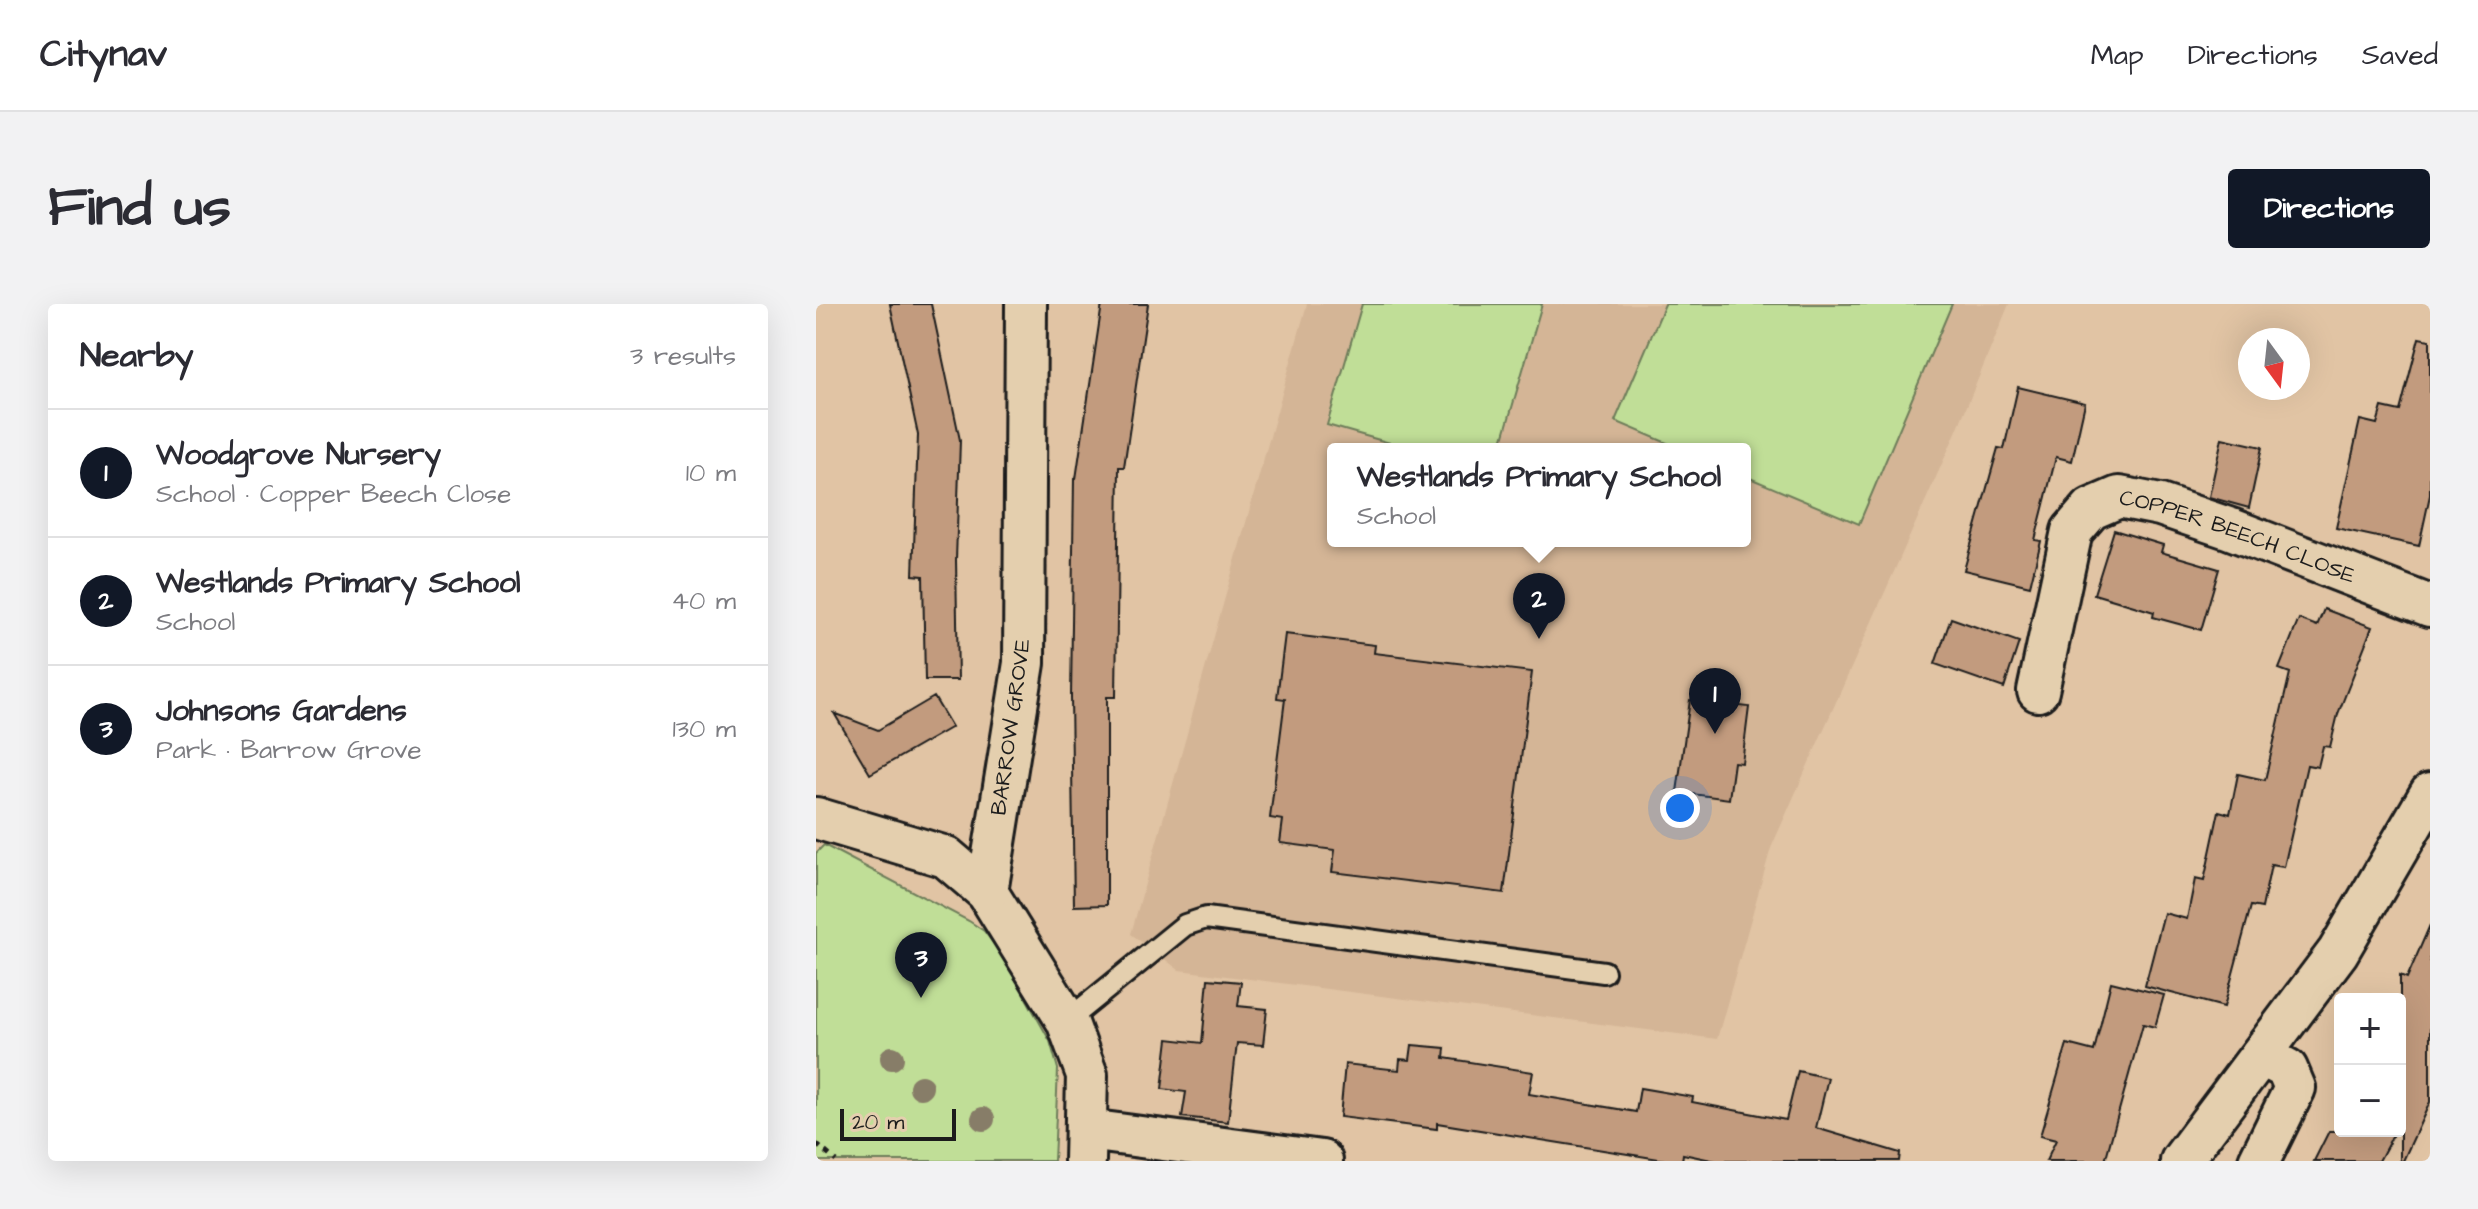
<!DOCTYPE html>
<html lang="en">
<head>
<meta charset="utf-8">
<style>
  body { margin:0; font-family:"Architects Daughter",sans-serif; background:#f2f2f3; color:#2b2b33 }
  .controls { position:absolute; right:24px; bottom:24px; display:grid; overflow:hidden; border-radius:8px; box-shadow:0 8px 32px #0002 }
  .controls button { width:72px; height:72px; display:grid; place-items:center; padding:0; border:0; border-bottom:2px solid #e1e1e2; background:#fff; color:#2b2b33; font:40px sans-serif }
  .compass { position:absolute; left:1422px; top:24px; width:72px; height:72px; border-radius:50%; background:#fff; box-shadow:0 8px 32px #0002; rotate:165deg }
  .scale { position:absolute; left:24px; bottom:20px; width:116px; box-sizing:border-box; padding-left:8px; border:4px solid #1c1c1c; border-top:0; font-size:22px; line-height:28px; white-space:nowrap; color:#1c1c1c; -webkit-text-stroke:6px #e4cfae; paint-order:stroke }
  .you { position:absolute; left:864px; top:504px; width:28px; height:28px; margin:-20px; border:6px solid #fff; border-radius:50%; background:#1a73e8; box-shadow:0 0 0 12px #1a73e833 }
  .badge { display:grid; place-items:center; width:52px; height:52px; border-radius:50%; background:#111827; color:#fff; font-size:26px; font-weight:700 }
  .pin { position:absolute; translate:-50% -66px; filter:drop-shadow(0 2px 4px #0008) }
  .pin::after { content:''; position:absolute; top:42px; width:28px; height:24px; background:inherit; clip-path:polygon(0 0,100% 0,50% 100%) }
  .popup { position:absolute; left:511px; top:139px; width:424px; height:104px; box-sizing:border-box; display:grid; place-content:center; border-radius:8px; background:#fff; filter:drop-shadow(0 2px 6px #0005); font-size:26px; white-space:nowrap; color:#7c7c81 }
  .popup b { font-size:30px; color:#2b2b33 }
  .popup::after { content:''; position:absolute; left:50%; top:100%; margin-left:-16px; border:16px solid transparent; border-top-color:#fff }
  .list { margin:0; padding:0; list-style:none }
  h2 { display:flex; justify-content:space-between; align-items:center; height:104px; margin:0; padding:0 32px; font-size:34px }
  h2 small { font-size:26px; font-weight:400; color:#7c7c81 }
  .list li { display:grid; grid-template-columns:52px 1fr auto; gap:24px; align-items:center; box-sizing:border-box; height:128px; padding:0 32px; border-top:2px solid #e1e1e2 }
  .list b { display:block; font-size:30px; white-space:nowrap }
  .list p { margin:0; font-size:26px; white-space:nowrap; color:#7c7c81 }
  .list em { font-size:26px; font-style:normal; color:#7c7c81 }
  .map { position:relative; flex:none; width:1614px; height:857px; overflow:hidden; border-radius:8px }
  header { display:flex; align-items:center; gap:48px; box-sizing:border-box; height:112px; padding:0 40px; background:#fff; border-bottom:2px solid #e1e1e2 }
  header strong { font-size:38px }
  nav { display:flex; gap:44px; margin-inline-start:auto; font-size:28px }
  .intro { display:flex; align-items:center; justify-content:space-between; box-sizing:border-box; height:192px; padding:0 48px }
  h1 { margin:0; font-size:56px }
  .button { padding:20px 36px; border-radius:8px; background:#111827; color:#fff; font-size:28px; font-weight:700 }
  main { display:flex; gap:48px; padding:0 48px }
  aside { flex:1; background:#fff; border-radius:8px; box-shadow:0 8px 32px #0002 }
  .map>svg:first-child { display:block }
  .built { fill:#d4b596; fill-rule:evenodd }
  .green { fill:#c0de97; stroke:#6e7d5a; stroke-width:2 }
  .building { fill:#c29b7e; stroke:#1c1c1c; stroke-width:2 }
  .lines { fill:none; stroke-linecap:round; stroke-linejoin:round }
  .lane-casing { stroke:#1c1c1c; stroke-width:26 }
  .street-casing { stroke:#1c1c1c; stroke-width:46 }
  .path { stroke:#1c1c1c; stroke-width:5; stroke-dasharray:6 6; stroke-linecap:butt }
  .lane { stroke:#e4cfae; stroke-width:20 }
  .street { stroke:#e4cfae; stroke-width:40 }
  .tree { fill:#877d67 }
  .labels { text-anchor:middle; dominant-baseline:central; stroke-width:7; stroke-linejoin:round; paint-order:stroke }
  .street-label { font-size:22px; fill:#1c1c1c; stroke:#e4cfae }
</style>
</head>
<body>
<header>
<strong>Citynav</strong>
<nav><a>Map</a><a>Directions</a><a>Saved</a></nav>
</header>
<div class="intro"><h1>Find us</h1><a class="button">Directions</a></div>
<main>
<aside>
<h2>Nearby<small>3 results</small></h2>
<ul class="list">
<li><span class="badge">1</span><div><b>Woodgrove Nursery</b><p>School · Copper Beech Close</p></div><em>10 m</em></li>
<li><span class="badge">2</span><div><b>Westlands Primary School</b><p>School</p></div><em>40 m</em></li>
<li><span class="badge">3</span><div><b>Johnsons Gardens</b><p>Park · Barrow Grove</p></div><em>130 m</em></li>
</ul>
</aside>
<div class="map">
<svg width="1614" height="857" viewBox="0 0 1614 857">
  <rect width="100%" height="100%" fill="#e1c4a4"/>
  <filter id="ink" filterUnits="userSpaceOnUse"><feTurbulence type="fractalNoise" baseFrequency=".0125" numOctaves="2"/><feDisplacementMap in="SourceGraphic" scale="16" xChannelSelector="R" yChannelSelector="G"/><feConvolveMatrix kernelMatrix="1 2 1 2 8 2 1 2 1" color-interpolation-filters="sRGB"/></filter>
  <g filter="url(#ink)">
    <path class="built" d="M491 0H1193L1141 126 955 544 901 735 363 666 315 630ZM517 145H929V237H517Z"/>
    <path class="green" d="M546 0H726L684 145H595L511 121Z
      M849 0H1136L1043 220 929 172V145H865L799 117Z
      M8 541 153 617 168 627 186 651 234 737 242 765 238 857H0V549Z"/>
    <path class="building" d="M74 0H115L144 136 140 256 142 376H109L107 272 97 271 102 131Z
      M286 0H332L308 163H303L300 393H291V601L258 602 255 393 258 175H260Z
      M1603 34 1614 36V191L1603 242 1520 224 1544 116 1561 120 1566 103 1584 107Z
      M1202 83 1269 99 1256 157 1240 153 1219 236 1225 237 1214 282 1148 266 1182 144 1188 145Z
      M1406 134 1446 143 1433 204 1393 193Z
      M1298 226 1347 241 1345 248 1403 265 1385 326 1337 313 1338 308 1278 290Z
      M1508 305 1556 323 1522 410 1514 443 1507 442 1502 463 1491 461 1468 563 1455 561 1446 604 1435 602 1408 703 1329 682 1348 609 1371 615 1379 575 1388 577 1403 507 1414 510 1422 470 1449 476 1474 369 1463 365 1483 315 1501 322Z
      M1135 314 1203 338 1188 384 1119 360Z
      M469 330 559 341 558 349 716 368 688 589 516 568 519 546 464 539 467 516 454 514 469 395 461 394Z
      M118 393 136 423 54 470 18 409 62 426Z
      M874 396 933 403 926 459 918 458 913 495 861 488Z
      M1614 621V798L1587 857H1584V671L1591 674Z
      M392 675 425 678 422 702 451 705 447 741 421 739 412 818 366 813 370 788 346 785 352 735 386 739Z
      M1295 678 1348 691 1339 723 1327 720 1289 857H1230L1240 836 1224 832 1251 740 1278 747Z
      M596 741 629 744 628 754 717 768 713 790 820 808 824 784 877 793 876 798 970 816 982 767 1012 774 1000 824 1084 849 1083 857H900L867 850 866 857H855L621 819V825L524 813 529 760 583 766 584 755 594 756Z
      M1513 827H1579L1563 857H1498Z"/>
    <g class="lines">
      <defs>
        <path id="lane" d="M251 717 369 621 390 614 788 668"/>
        <g id="street">
          <path d="M210 0 208 359 171 588 251 717 271 771 269 857"/>
          <path id="s1" d="M1222 387 1256 227 1275 205 1303 193 1344 201 1415 225 1614 302"/>
          <path d="M0 514 130 553 171 588"/>
          <path d="M272 826 506 857"/>
          <path d="M1365 857 1522 648 1614 490"/>
          <path d="M1443 857 1479 784 1471 765 1445 751"/>
        </g>
      </defs>
      <use href="#lane" class="lane-casing"/>
      <use href="#street" class="street-casing"/>
      <path class="path" d="M0 840 20 857"/>
      <use href="#lane" class="lane"/>
      <use href="#street" class="street"/>
    </g>
    <g class="tree">
      <circle cx="76" cy="754" r="12"/>
      <circle cx="105" cy="783" r="12"/>
      <circle cx="167" cy="815" r="12"/>
    </g>
  </g>
  <g class="labels">
    <g class="street-label">
      <text stroke="none"><textPath href="#s1" startOffset="348">COPPER BEECH CLOSE</textPath></text>
      <text transform="translate(195 423) rotate(-82)">BARROW GROVE</text>
    </g>
  </g>
</svg>
<div class="controls">
<button>+</button>
<button>−</button>
</div>
<svg class="compass" viewBox="-18 -18 36 36"><path d="M0-13l5 13h-10z" fill="#e53935"/><path d="M0 13l5-13h-10z" fill="#7c7c81"/></svg>
<div class="scale">20 m</div>
<div class="you"></div>
<div class="pin badge" style="left:899px;top:430px">1</div>
<div class="pin badge" style="left:723px;top:335px">2</div>
<div class="popup"><b>Westlands Primary School</b>School</div>
<div class="pin badge" style="left:105px;top:694px">3</div>
</div>
</main>
</body>
</html>
